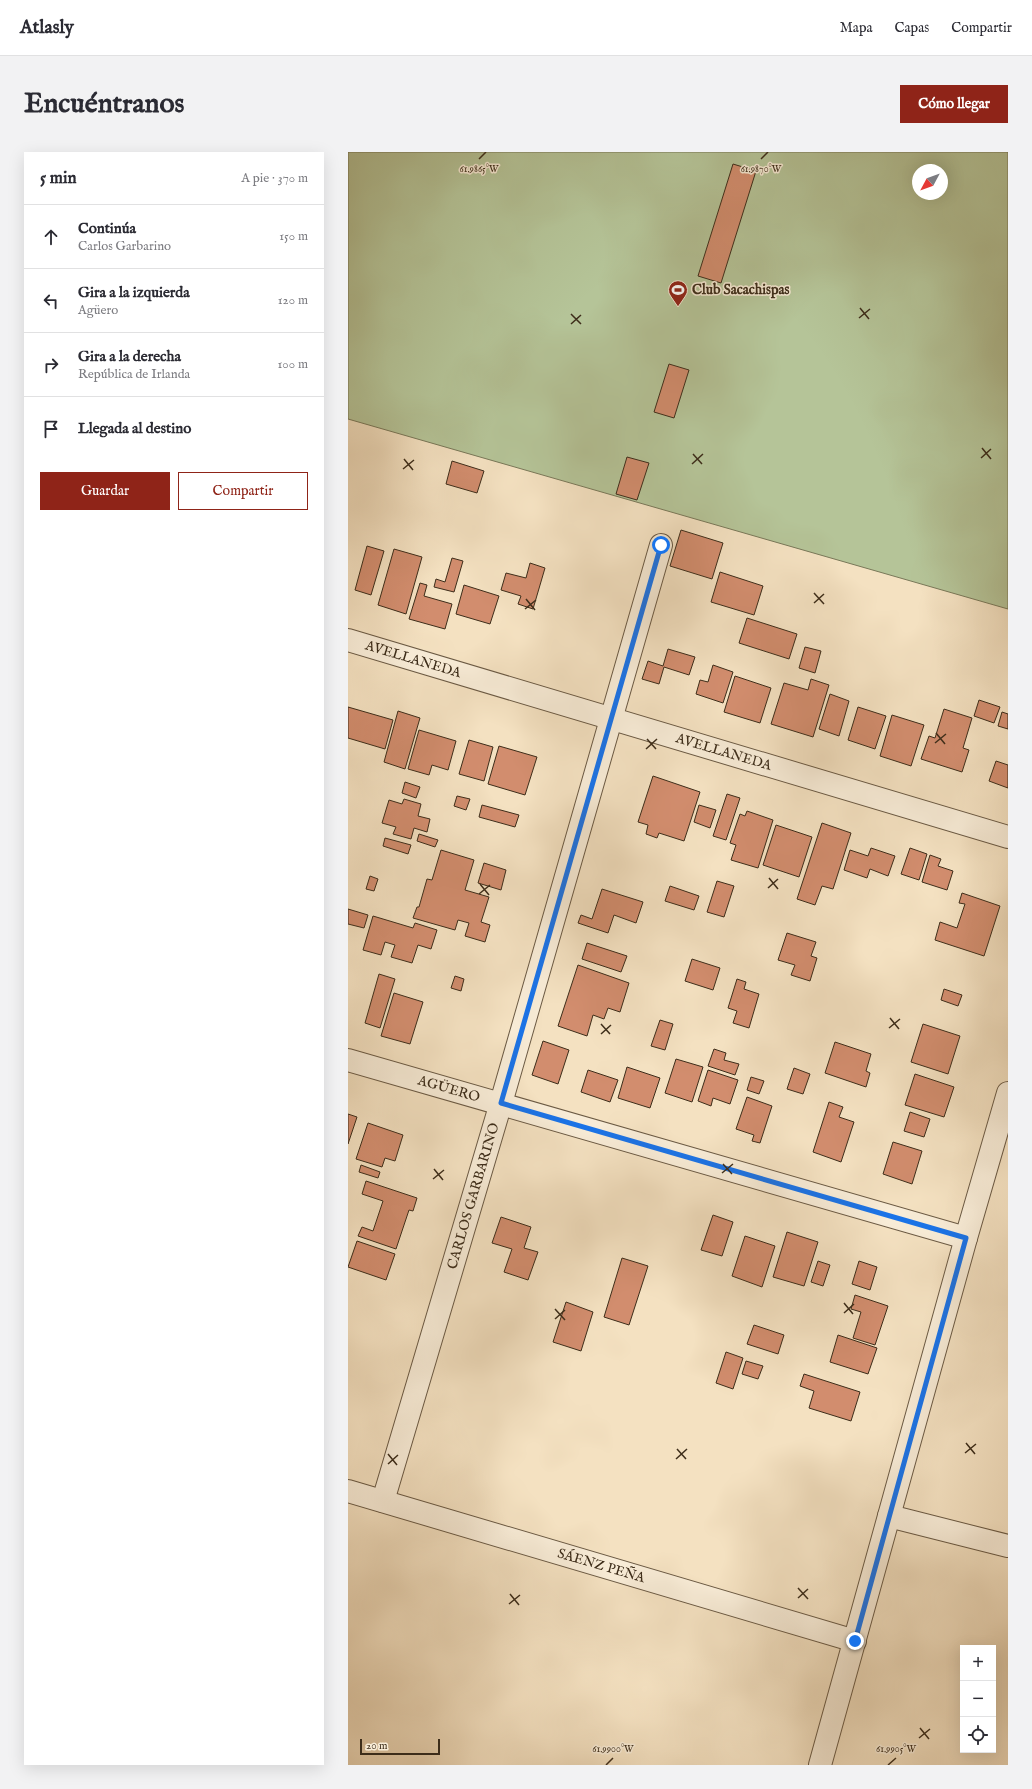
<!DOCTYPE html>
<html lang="es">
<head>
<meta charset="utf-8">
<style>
  body { margin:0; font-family:"IM FELL English",serif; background:#f2f2f3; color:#2b2b33 }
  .controls { position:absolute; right:12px; bottom:12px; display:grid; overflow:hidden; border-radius:0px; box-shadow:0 4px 16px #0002 }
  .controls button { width:36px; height:36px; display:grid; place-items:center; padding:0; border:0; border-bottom:1px solid #e1e1e2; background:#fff; color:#2b2b33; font:20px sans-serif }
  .compass { position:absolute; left:564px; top:12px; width:36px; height:36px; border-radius:50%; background:#fff; box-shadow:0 4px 16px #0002; rotate:229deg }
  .scale { position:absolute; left:12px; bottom:10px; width:80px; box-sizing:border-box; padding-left:4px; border:2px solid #3d2d1a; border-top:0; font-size:11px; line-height:14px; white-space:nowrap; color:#3d2d1a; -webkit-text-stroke:3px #f8ecd7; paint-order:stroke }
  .stop { position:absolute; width:12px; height:12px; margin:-9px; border:3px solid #1a73e8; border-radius:50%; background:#fff }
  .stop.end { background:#1a73e8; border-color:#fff; box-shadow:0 1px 4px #0008 }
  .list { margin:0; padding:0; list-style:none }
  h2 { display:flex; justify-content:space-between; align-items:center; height:52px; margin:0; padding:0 16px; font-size:17px }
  h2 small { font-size:13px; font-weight:400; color:#7c7c81 }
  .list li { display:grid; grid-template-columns:26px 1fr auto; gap:12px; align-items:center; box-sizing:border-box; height:64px; padding:0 16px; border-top:1px solid #e1e1e2 }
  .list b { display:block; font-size:15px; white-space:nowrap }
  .list p { margin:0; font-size:13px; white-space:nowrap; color:#7c7c81 }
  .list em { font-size:13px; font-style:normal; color:#7c7c81 }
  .actions { display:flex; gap:8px; padding:12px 16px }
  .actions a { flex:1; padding:9px 0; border:1px solid #8f2418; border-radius:0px; text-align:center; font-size:14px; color:#8f2418 }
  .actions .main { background:#8f2418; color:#fff }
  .icon { flex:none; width:22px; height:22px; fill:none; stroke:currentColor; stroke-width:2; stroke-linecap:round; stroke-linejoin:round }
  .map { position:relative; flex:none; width:660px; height:1613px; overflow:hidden; border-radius:0px }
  header { display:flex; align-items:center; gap:24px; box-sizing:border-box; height:56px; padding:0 20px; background:#fff; border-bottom:1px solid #e1e1e2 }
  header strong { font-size:19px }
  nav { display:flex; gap:22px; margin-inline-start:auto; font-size:14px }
  .intro { display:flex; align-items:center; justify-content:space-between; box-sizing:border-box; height:96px; padding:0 24px }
  h1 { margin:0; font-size:28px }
  .button { padding:10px 18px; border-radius:0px; background:#8f2418; color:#fff; font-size:14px; font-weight:700 }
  main { display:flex; gap:24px; padding:0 24px }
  aside { flex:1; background:#fff; border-radius:0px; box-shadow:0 4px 16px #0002 }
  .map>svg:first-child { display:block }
  .pitch { fill:#b5c498; stroke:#797859; fill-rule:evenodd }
  .building { fill:#d28d6e; stroke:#3d2d1a }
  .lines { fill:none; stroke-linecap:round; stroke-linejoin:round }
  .minor-casing { stroke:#6b5a44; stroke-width:24 }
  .minor { stroke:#f8ecd7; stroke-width:22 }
  .route { stroke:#1a73e8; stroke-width:5 }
  .ticks { fill:none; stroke:#3d2d1a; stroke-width:1.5 }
  .labels { text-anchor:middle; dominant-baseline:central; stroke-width:3; stroke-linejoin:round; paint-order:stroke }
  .poi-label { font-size:14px; font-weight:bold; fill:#3d2d1a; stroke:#f8ecd7; text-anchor:start }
  .street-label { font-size:14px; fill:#3d2d1a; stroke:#f8ecd7 }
  .ticks-label { font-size:10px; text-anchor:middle; fill:#3d2d1a; stroke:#f8ecd7; stroke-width:3; stroke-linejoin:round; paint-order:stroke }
</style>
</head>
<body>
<header>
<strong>Atlasly</strong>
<nav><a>Mapa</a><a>Capas</a><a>Compartir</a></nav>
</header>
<div class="intro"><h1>Encuéntranos</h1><a class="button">Cómo llegar</a></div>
<main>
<aside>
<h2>5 min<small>A pie · 370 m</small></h2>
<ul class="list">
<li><svg class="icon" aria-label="ahead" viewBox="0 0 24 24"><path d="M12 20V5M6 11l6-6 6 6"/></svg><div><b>Continúa</b><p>Carlos Garbarino</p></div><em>150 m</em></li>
<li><svg class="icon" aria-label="left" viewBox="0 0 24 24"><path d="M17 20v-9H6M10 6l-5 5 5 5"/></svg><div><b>Gira a la izquierda</b><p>Agüero</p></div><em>120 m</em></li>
<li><svg class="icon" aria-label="right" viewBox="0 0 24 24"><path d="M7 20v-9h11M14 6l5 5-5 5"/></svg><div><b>Gira a la derecha</b><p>República de Irlanda</p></div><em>100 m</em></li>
<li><svg class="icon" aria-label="arrive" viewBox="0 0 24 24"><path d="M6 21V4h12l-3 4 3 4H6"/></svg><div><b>Llegada al destino</b></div></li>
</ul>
<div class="actions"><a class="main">Guardar</a><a>Compartir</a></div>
</aside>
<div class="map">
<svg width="660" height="1613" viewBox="0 0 660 1613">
  <rect width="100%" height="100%" fill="#f4e1c1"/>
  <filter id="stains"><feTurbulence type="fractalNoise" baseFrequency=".005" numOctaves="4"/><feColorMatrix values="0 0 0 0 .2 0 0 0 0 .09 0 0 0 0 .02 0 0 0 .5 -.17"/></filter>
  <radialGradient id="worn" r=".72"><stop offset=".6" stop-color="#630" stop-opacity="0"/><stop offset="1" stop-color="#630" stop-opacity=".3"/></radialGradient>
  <path class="pitch" d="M0 0H660V457L0 267ZM570 18H594V42H570Z"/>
  <path class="building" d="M385 12 408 19 373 131 350 124Z
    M321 212 341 218 326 266 306 260Z
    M279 305 301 311 289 348 268 342Z
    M104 309 136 319 129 341 98 332Z
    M333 378 375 391 364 427 322 414Z
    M19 394 36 399 23 443 7 438Z
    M46 397 74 405 58 462 30 453Z
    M104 406 115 409 106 440 86 435 88 427 97 430Z
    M182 411 197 416 185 457 170 452 173 444 153 438 158 421 178 426Z
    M372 420 415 434 406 463 363 450Z
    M72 431 79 433 76 444 104 452 97 477 61 467Z
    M116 433 151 444 142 472 108 462Z
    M399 466 449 482 441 507 391 491Z
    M457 495 473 499 467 521 451 516Z
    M320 497 347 505 341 523 316 515 311 532 294 527 300 509 315 514Z
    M365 513 385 520 375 551 348 542 352 528 360 530Z
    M387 524 423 536 412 571 376 560Z
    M463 527 481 533 465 585 423 572 436 531 460 538Z
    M482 542 501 549 491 584 471 577Z
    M631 548 652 555 646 571 626 564Z
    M0 555 45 568 37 597 0 586Z
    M510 555 538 564 527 597 500 588Z
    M596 557 624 566 615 596 621 598 614 620 573 607 581 584 587 586Z
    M50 559 72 566 57 617 36 610Z
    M654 560 660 562V577L650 574Z
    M544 563 576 573 563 614 532 604Z
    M71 578 108 589 100 618 84 613 81 623 60 617Z
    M121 588 145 595 136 629 111 622Z
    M151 594 189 605 177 643 140 632Z
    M648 609 660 613V636L641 629Z
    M305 624 352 640 336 689 311 681 309 686 298 682 300 673 290 670Z
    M57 630 72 635 68 646 54 641Z
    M379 642 392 646 378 688 365 684Z
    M109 644 122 647 118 658 106 654Z
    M56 647 73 652 70 664 82 667 79 680 66 676 63 687 45 682 48 675 34 671 41 648 54 652Z
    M134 653 171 663 167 675 131 665Z
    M351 653 368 658 362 676 346 670Z
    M399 659 425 668 410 716 383 708 388 693 382 691 392 662 397 664Z
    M474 671 503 681 485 737 474 734 467 753 449 747Z
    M428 673 464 685 451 725 415 713Z
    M71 682 90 688 87 695 69 689Z
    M37 686 63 693 60 702 35 694Z
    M523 696 547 704 540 724 522 717 519 726 496 718 502 698 520 704Z
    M562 696 579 702 571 728 553 722Z
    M93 698 126 708 117 738 141 745 133 770 142 773 137 790 117 784 121 771 110 768 107 778 65 766 69 755H71L79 727 84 728Z
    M582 703 593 707 590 714 605 719 599 738 574 730Z
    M136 711 158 718 153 738 130 731Z
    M22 724 30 727 26 739 18 737Z
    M369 729 386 734 376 765 359 760Z
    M322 734 351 744 346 758 317 749Z
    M254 737 295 750 288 771 266 763 260 781 230 771 233 763 244 767Z
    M614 741 652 754 636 804 587 788 592 770 609 776 617 752 611 751Z
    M0 757 20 763 16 776 0 772Z
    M25 764 65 776 67 771 89 778 83 797 70 793 64 811 43 805 47 793 37 790 33 803 15 798Z
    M439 781 468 790 463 804 469 806 462 829 443 823 447 813 430 808Z
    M239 791 279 804 273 820 234 807Z
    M344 807 372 816 365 838 337 829Z
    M230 813 281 831 272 860 260 856 256 867 245 863 239 884 210 874Z
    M31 822 47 827 32 876 17 871Z
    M107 824 116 827 113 839 103 836Z
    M389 827 398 830 396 837 411 842 401 876 385 871 389 859 380 856Z
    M596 837 614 843 610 854 593 848Z
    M46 841 75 850 62 892 33 884Z
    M312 868 325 872 317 898 303 894Z
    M575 872 612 884 600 922 563 910Z
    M195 889 221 898 210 932 184 923Z
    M487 890 523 902 518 919 522 921 518 935 477 921Z
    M366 897 378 901 376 908 391 912 387 923 360 914Z
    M328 907 355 915 344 950 317 941Z
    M279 915 312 926 302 956 270 946Z
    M446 916 462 922 455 942 439 937Z
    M240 918 270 928 262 950 233 940Z
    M360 918 390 928 382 952 365 946 363 954 350 949Z
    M567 922 606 935 596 965 557 953Z
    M403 925 416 929 411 942 399 938Z
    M399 945 424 954 412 991 404 989 406 983 388 977Z
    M481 950 495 955 491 965 506 970 493 1010 465 1000Z
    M562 960 582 967 576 985 556 979Z
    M0 962 9 965 0 992Z
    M20 971 55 983 47 1009 37 1006 34 1015 8 1007Z
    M545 990 574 999 564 1032 535 1022Z
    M13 1013 32 1020 30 1026 11 1020Z
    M18 1029 69 1046 65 1059 61 1058 48 1097 10 1084 14 1075 25 1079 35 1049 14 1042Z
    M365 1063 385 1070 374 1104 353 1098Z
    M153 1065 183 1075 176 1096 190 1100 180 1128 156 1120 164 1097 144 1091Z
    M439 1080 470 1090 456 1134 425 1125Z
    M397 1084 427 1094 414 1135 384 1124Z
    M9 1089 47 1102 38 1128 0 1115Z
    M274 1106 300 1114 281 1173 256 1165Z
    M470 1109 482 1113 475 1134 463 1130Z
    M511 1109 529 1115 522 1138 504 1132Z
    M507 1143 540 1154 527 1193 505 1186 513 1160 503 1157Z
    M218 1150 245 1160 233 1199 205 1190Z
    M406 1173 436 1183 430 1202 399 1192Z
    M490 1183 529 1196 520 1222 482 1210Z
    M378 1200 395 1206 385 1237 368 1231Z
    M398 1209 415 1214 410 1227 394 1222Z
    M456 1222 512 1240 503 1269 461 1256 466 1239 452 1234Z"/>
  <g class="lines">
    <defs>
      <g id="minor">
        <path id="s1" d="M0 488 660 685"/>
        <path id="s2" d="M0 908 618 1086"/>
        <path id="s3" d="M0 1339 507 1489"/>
        <path id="s4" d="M35 1349 153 951 313 393"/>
        <path d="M541 1364 660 1394"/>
        <path d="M472 1613 618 1086 660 941"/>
      </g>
    </defs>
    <use href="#minor" class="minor-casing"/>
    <use href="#minor" class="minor"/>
  </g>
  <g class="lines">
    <path class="route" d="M313 393 153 951 618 1086 507 1489"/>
  </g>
  <path class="ticks" d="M131 7 138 0M413 7 420 0M512 156 521 167M223 162 233 172M511 166 522 157M223 172 233 163M634 296 643 307M345 302 354 312M633 306 643 297M56 307 65 318M344 312 355 302M55 317 66 308M466 441 476 452M178 447 187 458M466 451 476 442M177 457 188 448M588 581 597 592M299 587 308 597M587 591 598 582M298 597 309 587M421 726 430 737M132 732 141 743M420 736 430 727M131 742 142 733M542 866 551 877M253 872 262 882M541 876 552 867M253 882 263 873M375 1012 384 1022M86 1017 95 1028M374 1021 385 1012M85 1027 96 1018M496 1151 505 1162M207 1157 217 1168M496 1161 506 1152M207 1167 217 1158M618 1291 627 1302M329 1297 338 1307M617 1301 628 1292M40 1302 49 1313M328 1307 339 1297M40 1312 50 1303M450 1436 460 1447M162 1442 171 1453M450 1446 460 1437M161 1452 172 1443M572 1576 581 1587M571 1586 582 1577M258 1613 265 1606M540 1613 548 1606"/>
  <defs>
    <symbol id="stadium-pin" viewBox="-11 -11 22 30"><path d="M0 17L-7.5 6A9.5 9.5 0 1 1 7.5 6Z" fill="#8f2418" stroke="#f8ecd7"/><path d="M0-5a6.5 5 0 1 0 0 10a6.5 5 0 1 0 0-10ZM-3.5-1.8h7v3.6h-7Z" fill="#fff"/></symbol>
  </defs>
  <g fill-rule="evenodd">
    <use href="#stadium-pin" x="319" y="127" width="22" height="30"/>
  </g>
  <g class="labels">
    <g class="poi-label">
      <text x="344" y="138">Club Sacachispas</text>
    </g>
    <g class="street-label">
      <text stroke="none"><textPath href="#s1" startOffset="68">AVELLANEDA</textPath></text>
      <text stroke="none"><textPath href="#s1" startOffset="392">AVELLANEDA</textPath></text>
      <text stroke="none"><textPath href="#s2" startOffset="105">AGÜERO</textPath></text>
      <text stroke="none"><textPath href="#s4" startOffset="318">CARLOS GARBARINO</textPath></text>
      <text stroke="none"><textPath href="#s3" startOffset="264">SÁENZ PEÑA</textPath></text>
    </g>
  </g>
  <g class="ticks-label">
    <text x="131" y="20">61.9865°W</text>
    <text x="413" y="20">61.9870°W</text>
    <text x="265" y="1600">61.9900°W</text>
    <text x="548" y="1600">61.9905°W</text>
  </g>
  <rect width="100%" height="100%" filter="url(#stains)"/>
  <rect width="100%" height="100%" fill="url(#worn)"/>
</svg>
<div class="controls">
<button>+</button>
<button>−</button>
<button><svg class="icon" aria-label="locate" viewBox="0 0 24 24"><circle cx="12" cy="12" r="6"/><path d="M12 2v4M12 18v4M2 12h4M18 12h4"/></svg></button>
</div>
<svg class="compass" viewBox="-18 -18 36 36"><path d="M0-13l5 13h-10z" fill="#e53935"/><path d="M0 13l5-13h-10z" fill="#7c7c81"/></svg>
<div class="scale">20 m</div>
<div class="stop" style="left:313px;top:393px"></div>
<div class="stop end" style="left:507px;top:1489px"></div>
</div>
</main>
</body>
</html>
